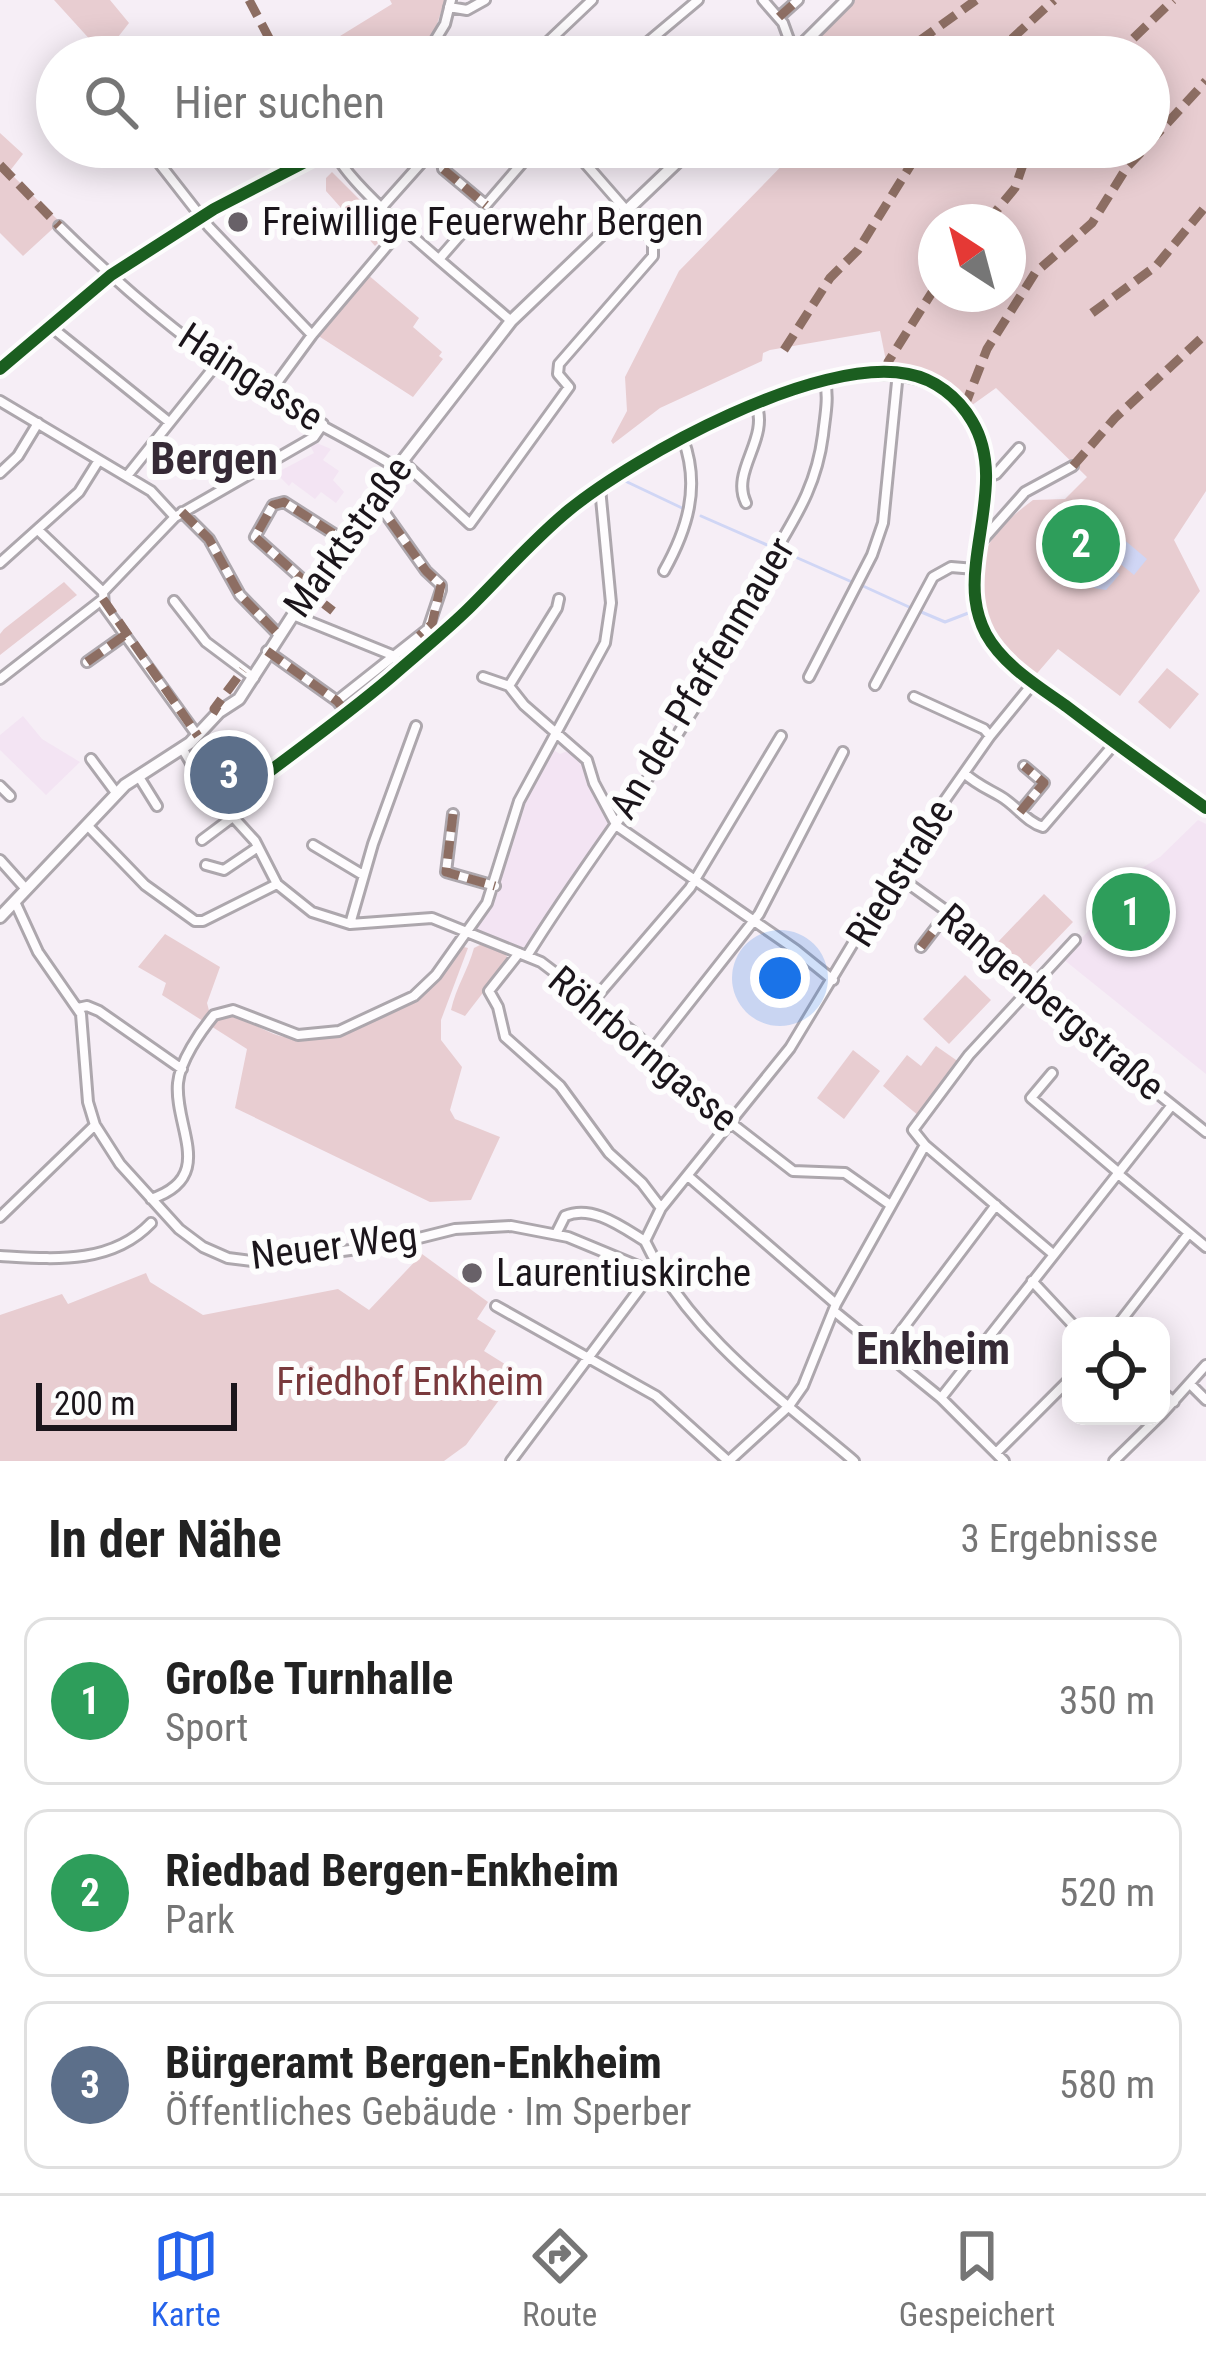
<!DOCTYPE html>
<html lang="de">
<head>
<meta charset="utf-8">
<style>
  body { margin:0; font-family:"Roboto Condensed",sans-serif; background:#f2f2f2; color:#222 }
  .controls { position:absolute; right:36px; bottom:36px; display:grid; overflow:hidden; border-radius:24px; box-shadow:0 6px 30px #0003 }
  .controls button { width:108px; height:108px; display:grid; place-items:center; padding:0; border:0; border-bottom:3px solid #e0e0e0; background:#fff; color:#222; font:60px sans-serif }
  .compass { position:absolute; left:918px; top:204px; width:108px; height:108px; border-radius:50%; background:#fff; box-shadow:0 6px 30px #0003; rotate:324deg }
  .scale { position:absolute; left:36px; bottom:30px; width:201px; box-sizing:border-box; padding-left:12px; border:6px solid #1b151b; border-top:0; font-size:33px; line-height:42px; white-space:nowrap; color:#1b151b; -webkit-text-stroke:9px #fdfdfd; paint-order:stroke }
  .you { position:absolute; left:780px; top:978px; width:42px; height:42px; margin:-30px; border:9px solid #fff; border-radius:50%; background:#1a73e8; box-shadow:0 0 0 18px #1a73e833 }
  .badge { display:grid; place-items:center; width:78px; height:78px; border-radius:50%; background:#2563eb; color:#fff; font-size:39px; font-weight:700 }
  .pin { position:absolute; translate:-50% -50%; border:6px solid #fff; box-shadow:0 3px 12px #0006 }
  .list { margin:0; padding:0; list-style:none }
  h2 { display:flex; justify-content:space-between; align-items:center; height:156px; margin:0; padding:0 48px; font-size:51px }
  h2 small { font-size:39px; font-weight:400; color:#767676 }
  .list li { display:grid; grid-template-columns:78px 1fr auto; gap:36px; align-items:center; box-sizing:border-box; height:168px; margin:0 24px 24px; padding:0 24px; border:3px solid #e0e0e0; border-radius:24px }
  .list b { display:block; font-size:45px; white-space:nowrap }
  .list p { margin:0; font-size:39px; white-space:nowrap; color:#767676 }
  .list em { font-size:39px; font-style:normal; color:#767676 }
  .icon { flex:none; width:66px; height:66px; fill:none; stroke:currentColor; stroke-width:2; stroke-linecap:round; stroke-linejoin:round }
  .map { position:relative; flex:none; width:1206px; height:1461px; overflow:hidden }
  .search { position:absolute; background:#fff; box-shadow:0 6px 30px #0003; left:36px; right:36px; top:36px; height:132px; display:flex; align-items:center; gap:30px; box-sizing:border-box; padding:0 42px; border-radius:66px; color:#767676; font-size:45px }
  .sheet { height:732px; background:#fff }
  nav { display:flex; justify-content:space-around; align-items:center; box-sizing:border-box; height:168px; border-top:3px solid #e0e0e0; background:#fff; font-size:33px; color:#767676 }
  nav a { display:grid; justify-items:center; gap:6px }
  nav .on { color:#2563eb }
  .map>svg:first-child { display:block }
  .built { fill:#f3e4f3 }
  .green { fill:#e8cdd1; fill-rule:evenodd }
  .water { fill:#d0d6f5 }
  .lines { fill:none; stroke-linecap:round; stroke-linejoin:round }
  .stream { stroke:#d0d6f5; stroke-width:3 }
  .minor-casing { stroke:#ada7ad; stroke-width:14 }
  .tertiary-casing { stroke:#ada7ad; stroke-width:16 }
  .minor { stroke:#fefcfe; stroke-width:8 }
  .tertiary { stroke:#fefcfe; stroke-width:10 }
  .quiet { stroke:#8d6e63; stroke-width:9; stroke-dasharray:18 9; stroke-linecap:butt }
  .cycleway-casing { stroke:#fdfdfd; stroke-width:20 }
  .cycleway { stroke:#1b5e20; stroke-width:12 }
  .poi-dot { fill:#686168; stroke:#fdfdfd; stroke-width:4.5 }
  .labels { text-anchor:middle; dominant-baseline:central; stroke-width:12; stroke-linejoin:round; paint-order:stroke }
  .poi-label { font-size:39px; fill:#1b151b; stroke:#fdfdfd; text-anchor:start }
  .street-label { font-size:39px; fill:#1b151b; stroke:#fdfdfd }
  .park-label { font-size:39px; fill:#79393c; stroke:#fdfdfd }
  .quarter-label { font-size:45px; font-weight:bold; fill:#362a36; stroke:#fdfdfd }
</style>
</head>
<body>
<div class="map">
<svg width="1206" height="1461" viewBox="0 0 1206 1461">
  <rect width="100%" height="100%" fill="#f6eef6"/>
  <path class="built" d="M312 441 331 449 323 460 339 471 333 480 344 492 336 503 321 492 315 499 292 482 289 486 276 473 314 453 309 443Z
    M23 716 42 739 80 762 46 795 0 750V735Z
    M550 748 560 754 570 750 588 766 591 785 608 821 607 830 527 949 489 942 476 929 478 924 493 905 519 808Z
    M1198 820 1206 824V1074L1063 959 1099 919 1102 899 1109 888 1160 857Z"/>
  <path class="green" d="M54 0H110L129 23 104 55Z
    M390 0H445L433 36 416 57H306L392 4Z
    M851 0H1206V491L1174 540 1200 591 1120 696 1058 649 1033 678C965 616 952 559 1033 500L1065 499 1087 477 996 388 968 408 923 372 887 366 880 331 770 350 763 353 762 361 660 408 613 444 611 441 627 411 625 377 679 271 800 147H1149V57H844L820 33ZM936 222H1008V294H936Z
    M0 133 23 154 9 172 60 222 23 256 0 233Z
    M332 172 385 225 378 233 383 238 375 246 326 191V178Z
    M367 274 419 318 413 327 442 352 439 356 443 359 413 397 317 335Z
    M64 582 77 595 0 655V634L4 629Z
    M1167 668 1199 694 1170 729 1138 702Z
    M1044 894 1073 922 1026 971 997 943Z
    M165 934 220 967 207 1003 212 1022 233 1015C251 1021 267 1034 285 1037 324 1043 396 1016 426 991 439 979 450 960 460 946L468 948 441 1020V1040L462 1067 450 1110 455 1119 500 1137 471 1200 430 1202 235 1108 247 1049 162 995 166 983 138 967Z
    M482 944 504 953 509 959 465 1016 451 1010C456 987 468 970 474 948Z
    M965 975 991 1000 949 1044 923 1019Z
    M936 1046 959 1062 919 1116 883 1086 907 1055 921 1066Z
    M853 1050 880 1071 844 1119 817 1098Z
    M422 1254 488 1302 477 1319 496 1331 484 1351 519 1373 466 1445 444 1461H0V1315L62 1294 68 1304 146 1273 150 1282 203 1315 338 1289 369 1310Z"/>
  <path class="water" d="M1109 527 1147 559 1134 575 1102 549 1098 558 1120 574 1106 590 1094 588 1085 564Z"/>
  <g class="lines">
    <path class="stream" d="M600 479H605
      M623 480 682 508
      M701 516 774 548
      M784 552 852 582
      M863 586 909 607
      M919 611 945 622 971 612"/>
    <defs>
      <path id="minor" d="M763 0 783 23 795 56
        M449 7 467 10 485 0
        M779 17 798 0
        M425 57 445 24 451 0
        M532 57 592 0
        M630 57 698 0
        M452 147 442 156 443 169 486 205 536 147
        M334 148C339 182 478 291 511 321
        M152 154 209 227 312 335
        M381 208 422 162
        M59 226C122 288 192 348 268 395 310 421 355 442 397 468
        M441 257 468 226
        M50 326 169 422
        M0 369 111 275 214 209 333 149
        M268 395 312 335 403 227
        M0 401 151 491 175 517
        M403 462 470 524 569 387 558 374 559 364 653 256V241L571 147
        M0 473 18 456 38 423
        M127 476 219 361
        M986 478 996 474 1019 448
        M746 503C730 471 770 439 756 404
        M182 512 209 539 240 595 278 634
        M38 530 103 592
        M979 544 1025 492 1073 466
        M0 563 79 492 99 460
        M664 571C687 530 701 487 683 439
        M310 586 255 537 273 505 284 502 342 539
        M174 601 206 642 254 678
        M293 615 392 655 405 664
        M267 651 337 701 346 712
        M87 662 125 635
        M483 677 509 686 524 705 587 760 594 783 617 826 796 950 833 980
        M809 677 872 555 883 523 898 372
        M0 679 103 599
        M875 685 933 577 951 567 975 569
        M509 686 557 608 559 599
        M914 697 984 729 990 736
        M337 701 428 629 441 590V585L426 571 375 499
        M197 735 104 606 103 592 175 517 314 437 323 424
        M182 748 204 785 255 841 277 884 312 912 350 924 432 918 541 962 632 1031 731 1123 793 1171 845 1173 889 1204
        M91 759 117 794
        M964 773C976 784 986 788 1000 796 1016 805 1026 822 1043 827L1115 743
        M139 777 157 806
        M0 786 10 796
        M224 806C279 763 337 723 390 677 416 656 442 635 466 611 501 577 532 540 570 509 645 449 885 310 964 409 1017 476 950 559 984 630 995 652 1015 667 1034 682L990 736 905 857 790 1048 661 1208 645 1241
        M1020 812 1044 783 1024 766
        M453 814 446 872 495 886
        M87 825 145 885 195 921H203L277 884
        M202 840 234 816
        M313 845 363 875
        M0 860 26 889
        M206 865 224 870 258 847
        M895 874 948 912 1028 990 1206 1132
        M15 902 38 952 81 1014 88 1102 95 1125 120 1164 179 1229 203 1247 228 1258 260 1262 395 1244 455 1229 511 1226 568 1237 650 1271
        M350 924 373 844 416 726
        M921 947 948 912
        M519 953 489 991 498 1007 505 1037 560 1086 609 1153 642 1183 661 1208
        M527 956C594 847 678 748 737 634 745 618 749 600 757 584 785 530 815 498 823 435 825 416 829 399 825 381
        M593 1001 690 888 781 736
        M78 1008 87 1006 99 1011 182 1069
        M652 1050 759 914 843 752
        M1052 1073 1031 1098 1118 1172
        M1117 1173 1206 1247
        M688 1176 836 1304
        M151 1199C217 1177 174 1128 178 1083 180 1061 200 1032 214 1015L233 1010 298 1035 339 1031 414 996 436 975 487 903 519 801 605 643 611 603 600 488
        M0 1217 95 1125
        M556 1234 565 1216C592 1204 622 1227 645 1241
        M645 1241C689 1334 777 1396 854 1461
        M1053 1254 925 1145 913 1130 969 1055 1075 940
        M0 1256C53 1259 111 1265 151 1223
        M1032 1281 1074 1326
        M496 1306 656 1396 728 1461
        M834 1311 941 1398 1004 1461
        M1117 1326 1189 1233
        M886 1351 996 1205
        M1190 1384 1206 1400
        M1161 1391 1174 1402
        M941 1398 1172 1105
        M1161 1415 1206 1365
        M996 1453 1071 1378
        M511 1461 653 1271
        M729 1461 789 1406 803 1386 836 1304 925 1145
        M1114 1461 1160 1416"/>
      <path id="tertiary" d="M790 57 847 0
        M1034 682 1206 808
        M0 917 125 785 190 743 219 712 239 699 342 539 511 321 693 147"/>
    </defs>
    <use href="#minor" class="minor-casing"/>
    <use href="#tertiary" class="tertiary-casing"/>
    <use href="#minor" class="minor"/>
    <use href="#tertiary" class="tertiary"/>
    <path class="quiet" d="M249 0 279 57
      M779 17 798 0
      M897 57 976 0
      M992 57 1054 0
      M1114 57 1173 0
      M1149 143 1206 81
      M452 147 442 156 443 169 486 205
      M0 165 59 226
      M987 222 1015 188 1029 147
      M1092 313 1156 266 1206 206
      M784 350 830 278 858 250 922 147
      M887 372 888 362 936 286
      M964 408 987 349 1035 273 1092 223 1127 167 1146 147
      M1073 466 1115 418 1206 334
      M375 499 426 571 441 585 432 624 419 636
      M182 512 209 539 240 595 278 634
      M310 586 255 537 273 505 284 502 342 539
      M103 599 198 736
      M324 604 333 611
      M267 651 337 701 346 712
      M87 662 125 635
      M219 712 214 709 243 670
      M1020 812 1044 783 1024 766
      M453 814 446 872 495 886
      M921 947 948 912"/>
    <defs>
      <path id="cycleway" d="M0 369 111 275 214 209 334 147
        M224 806C279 763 337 723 390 678 415 656 441 635 465 612 500 578 531 541 569 510 638 454 818 356 908 374 935 379 958 397 972 421 998 464 981 516 976 563 973 588 974 611 986 634 1003 665 1038 686 1066 706 1112 741 1159 775 1206 808"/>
    </defs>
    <use href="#cycleway" class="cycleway-casing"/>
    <use href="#cycleway" class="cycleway"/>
  </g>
  <g class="poi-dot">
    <circle cx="238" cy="222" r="12"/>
    <circle cx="472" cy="1273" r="12"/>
  </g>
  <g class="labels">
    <g class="poi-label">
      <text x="262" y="222">Freiwillige Feuerwehr Bergen</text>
      <text x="496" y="1273">Laurentiuskirche</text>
    </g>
    <g class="street-label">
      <text transform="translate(251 377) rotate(33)">Haingasse</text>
      <text transform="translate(348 537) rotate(-54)">Marktstraße</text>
      <text transform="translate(702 678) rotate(-59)">An der Pfaffenmauer</text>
      <text transform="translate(900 873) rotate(-58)">Riedstraße</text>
      <text transform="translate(1051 1002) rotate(40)">Rangenbergstraße</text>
      <text transform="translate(643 1049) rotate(40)">Röhrborngasse</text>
      <text transform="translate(334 1246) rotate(-7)">Neuer Weg</text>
    </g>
    <g class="park-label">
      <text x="410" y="1382">Friedhof Enkheim</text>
    </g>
    <g class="quarter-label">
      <text x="214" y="458">Bergen</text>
      <text x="933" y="1348">Enkheim</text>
    </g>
  </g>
</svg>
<div class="controls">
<button><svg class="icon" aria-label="locate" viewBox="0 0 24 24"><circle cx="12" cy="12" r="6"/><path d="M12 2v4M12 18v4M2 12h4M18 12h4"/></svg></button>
</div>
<svg class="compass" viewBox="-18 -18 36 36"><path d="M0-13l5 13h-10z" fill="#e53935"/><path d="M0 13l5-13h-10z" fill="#767676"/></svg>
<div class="scale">200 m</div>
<div class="you"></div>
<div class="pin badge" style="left:1131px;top:912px;background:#2e9e5b">1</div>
<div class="pin badge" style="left:1081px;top:544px;background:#2e9e5b">2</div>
<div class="pin badge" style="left:229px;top:775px;background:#5c6f8a">3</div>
<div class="search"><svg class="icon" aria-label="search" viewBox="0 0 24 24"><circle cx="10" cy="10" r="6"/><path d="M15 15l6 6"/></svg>Hier suchen</div>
</div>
<section class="sheet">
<h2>In der Nähe<small>3 Ergebnisse</small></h2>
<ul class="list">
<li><span class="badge" style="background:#2e9e5b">1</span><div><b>Große Turnhalle</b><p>Sport</p></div><em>350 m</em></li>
<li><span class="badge" style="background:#2e9e5b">2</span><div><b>Riedbad Bergen-Enkheim</b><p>Park</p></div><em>520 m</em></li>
<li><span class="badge" style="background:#5c6f8a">3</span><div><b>Bürgeramt Bergen-Enkheim</b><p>Öffentliches Gebäude · Im Sperber</p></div><em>580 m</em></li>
</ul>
</section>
<nav>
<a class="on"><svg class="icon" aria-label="map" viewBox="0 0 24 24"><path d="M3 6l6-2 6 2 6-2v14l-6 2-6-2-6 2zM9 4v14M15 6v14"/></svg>Karte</a>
<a><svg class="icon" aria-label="directions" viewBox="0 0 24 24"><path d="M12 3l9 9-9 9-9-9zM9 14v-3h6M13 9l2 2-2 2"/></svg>Route</a>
<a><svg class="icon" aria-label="saved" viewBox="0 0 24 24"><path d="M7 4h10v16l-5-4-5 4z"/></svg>Gespeichert</a>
</nav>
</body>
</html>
